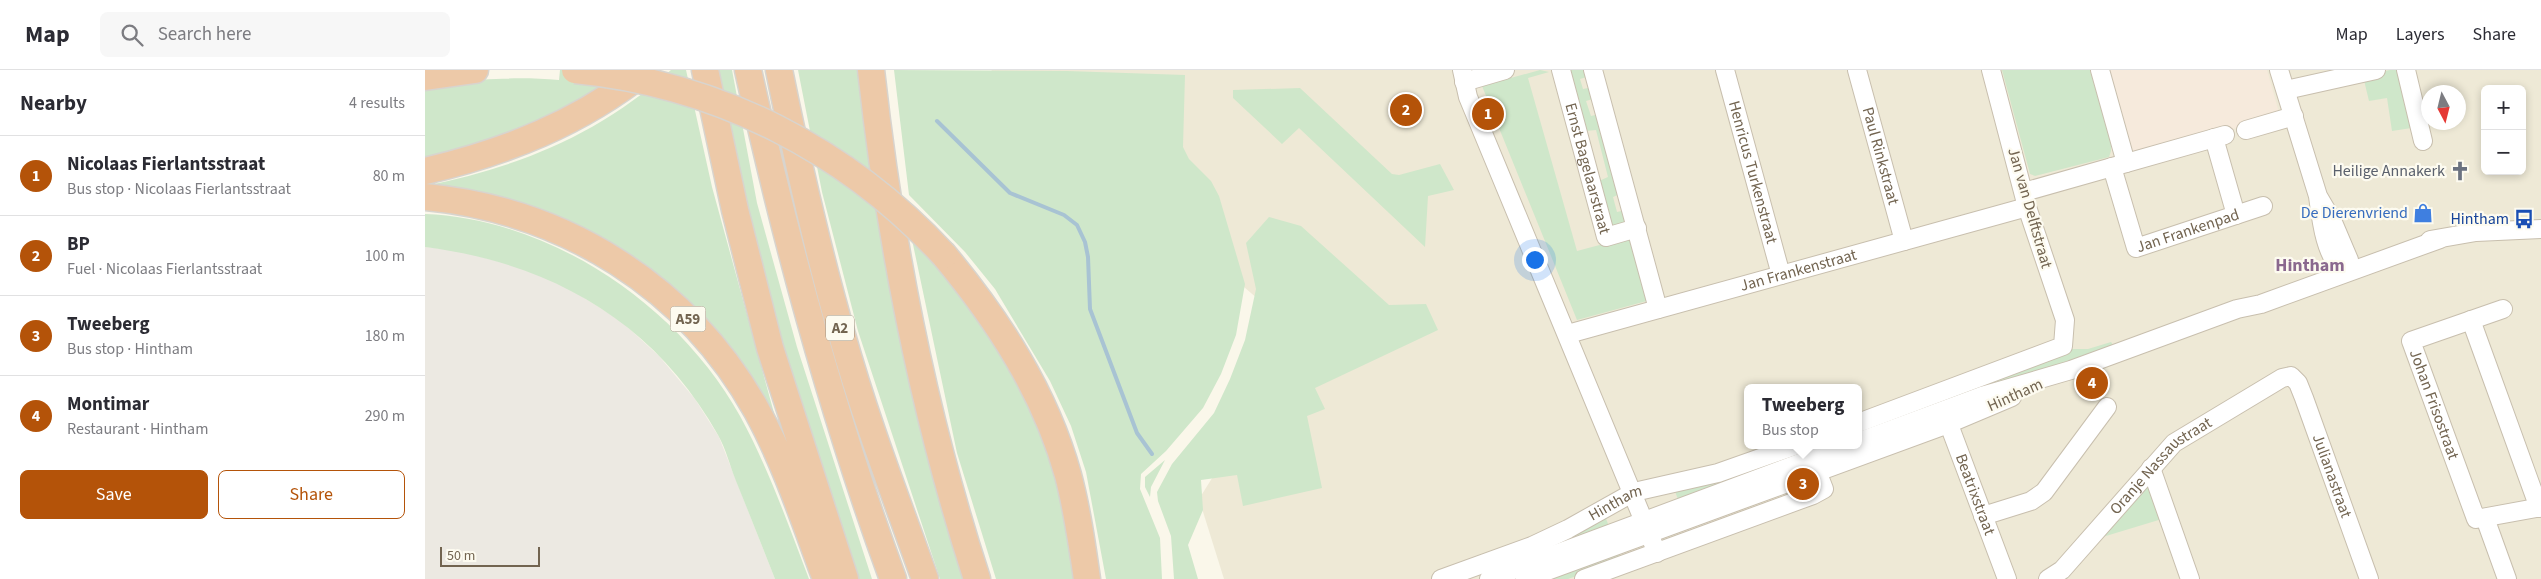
<!DOCTYPE html>
<html lang="en">
<head>
<meta charset="utf-8">
<style>
  body { margin:0; font-family:"Source Sans 3",sans-serif; background:#f7f7f7; color:#2b2b33 }
  .controls { position:absolute; right:15px; top:15px; display:grid; overflow:hidden; border-radius:8px; box-shadow:0 2px 8px #0003 }
  .controls button { width:45px; height:45px; display:grid; place-items:center; padding:0; border:0; border-bottom:1px solid #e1e1e2; background:#fff; color:#2b2b33; font:25px sans-serif }
  .compass { position:absolute; left:1996px; top:15px; width:45px; height:45px; border-radius:50%; background:#fff; box-shadow:0 2px 8px #0003; rotate:173deg }
  .scale { position:absolute; left:15px; bottom:12px; width:100px; box-sizing:border-box; padding-left:5px; border:2px solid #726450; border-top:0; font-size:14px; line-height:18px; white-space:nowrap; color:#726450; -webkit-text-stroke:4px #fdfbf0; paint-order:stroke }
  .you { position:absolute; left:1109px; top:189px; width:18px; height:18px; margin:-12px; border:4px solid #fff; border-radius:50%; background:#1a73e8; box-shadow:0 0 0 8px #1a73e833 }
  .badge { display:grid; place-items:center; width:32px; height:32px; border-radius:50%; background:#b45309; color:#fff; font-size:16px; font-weight:700 }
  .pin { position:absolute; translate:-50% -50%; border:2px solid #fff; box-shadow:0 1px 5px #0006 }
  .popup { position:absolute; left:1319px; top:314px; width:118px; height:65px; box-sizing:border-box; display:grid; place-content:center; border-radius:8px; background:#fff; filter:drop-shadow(0 1px 4px #0005); font-size:16px; white-space:nowrap; color:#7c7c81 }
  .popup b { font-size:19px; color:#2b2b33 }
  .popup::after { content:''; position:absolute; left:50%; top:100%; margin-left:-10px; border:10px solid transparent; border-top-color:#fff }
  .list { margin:0; padding:0; list-style:none }
  h2 { display:flex; justify-content:space-between; align-items:center; height:65px; margin:0; padding:0 20px; font-size:21px }
  h2 small { font-size:16px; font-weight:400; color:#7c7c81 }
  .list li { display:grid; grid-template-columns:32px 1fr auto; gap:15px; align-items:center; box-sizing:border-box; height:80px; padding:0 20px; border-top:1px solid #e1e1e2 }
  .list b { display:block; font-size:19px; white-space:nowrap }
  .list p { margin:0; font-size:16px; white-space:nowrap; color:#7c7c81 }
  .list em { font-size:16px; font-style:normal; color:#7c7c81 }
  .actions { display:flex; gap:10px; padding:15px 20px }
  .actions a { flex:1; padding:11px 0; border:1px solid #b45309; border-radius:8px; text-align:center; font-size:18px; color:#b45309 }
  .actions .main { background:#b45309; color:#fff }
  .icon { flex:none; width:28px; height:28px; fill:none; stroke:currentColor; stroke-width:2; stroke-linecap:round; stroke-linejoin:round }
  .map { position:relative; flex:none; width:2116px; height:509px; overflow:hidden }
  header { display:flex; align-items:center; gap:30px; box-sizing:border-box; height:70px; padding:0 25px; background:#fff; border-bottom:1px solid #e1e1e2 }
  header strong { font-size:24px }
  nav { display:flex; gap:28px; margin-inline-start:auto; font-size:18px }
  .search { width:350px; height:45px; background:#f7f7f7; display:flex; align-items:center; gap:12px; box-sizing:border-box; padding:0 18px; border-radius:8px; color:#7c7c81; font-size:19px }
  main { display:flex }
  aside { flex:1; background:#fff }
  .map>svg:first-child { display:block }
  .residential { fill:#eee9d6; fill-rule:evenodd }
  .commercial { fill:#f6eadc }
  .industrial { fill:#ece9e2 }
  .green { fill:#cfe7ca }
  .lines { fill:none; stroke-linecap:round; stroke-linejoin:round }
  .stream { stroke:#a8c3d3; stroke-width:4 }
  .minor-casing { stroke:#c8bfae; stroke-width:20 }
  .highway-casing { stroke:#d8d4ce; stroke-width:29 }
  .minor { stroke:#fff; stroke-width:18 }
  .highway { stroke:#edc9a8; stroke-width:26 }
  .highway-bridge-casing { stroke:#d8d4ce; stroke-width:29; stroke-linecap:butt }
  .highway-bridge { stroke:#edc9a8; stroke-width:26 }
  .labels { text-anchor:middle; dominant-baseline:central; stroke-width:4.5; stroke-linejoin:round; paint-order:stroke }
  .shield { fill:#fdfbf0; stroke:#9c9180; stroke-width:1 }
  .shield-label { font-size:15px; font-weight:bold; fill:#726450 }
  .street-label { font-size:16px; fill:#726450; stroke:#fdfbf0 }
  .worship-label { font-size:16px; fill:#5b616d; stroke:#fdfbf0; text-anchor:end }
  .shop-label { font-size:16px; fill:#366cbe; stroke:#fdfbf0; text-anchor:end }
  .transit-label { font-size:16px; fill:#164399; stroke:#fdfbf0; text-anchor:end }
  .neighbourhood-label { font-size:18px; font-weight:bold; fill:#8a688e; stroke:#fdfbf0 }
</style>
</head>
<body>
<header>
<strong>Map</strong>
<div class="search"><svg class="icon" aria-label="search" viewBox="0 0 24 24"><circle cx="10" cy="10" r="6"/><path d="M15 15l6 6"/></svg>Search here</div>
<nav><a>Map</a><a>Layers</a><a>Share</a></nav>
</header>
<main>
<aside>
<h2>Nearby<small>4 results</small></h2>
<ul class="list">
<li><span class="badge">1</span><div><b>Nicolaas Fierlantsstraat</b><p>Bus stop · Nicolaas Fierlantsstraat</p></div><em>80 m</em></li>
<li><span class="badge">2</span><div><b>BP</b><p>Fuel · Nicolaas Fierlantsstraat</p></div><em>100 m</em></li>
<li><span class="badge">3</span><div><b>Tweeberg</b><p>Bus stop · Hintham</p></div><em>180 m</em></li>
<li><span class="badge">4</span><div><b>Montimar</b><p>Restaurant · Hintham</p></div><em>290 m</em></li>
</ul>
<div class="actions"><a class="main">Save</a><a>Share</a></div>
</aside>
<div class="map">
<svg width="2116" height="509" viewBox="0 0 2116 509">
  <rect width="100%" height="100%" fill="#faf7ea"/>
  <path class="residential" d="M566 0H2116V509H799L774 429 876 266ZM2060 19H2097V101H2060ZM2004 22H2034V52H2004ZM1323 318H1433V375H1323Z"/>
  <path class="commercial" d="M1682 0H1842L1855 46 1706 87Z"/>
  <path class="industrial" d="M0 177 30 180 95 197 144 218 197 252 234 286 270 329 294 367 350 509H0Z"/>
  <path class="green" d="M135 0H200L174 22 83 67 0 89V15C45 10 88 6 134 10Z
    M246 0H261L287 117 352 354 223 199 0 116C94 97 173 65 246 0Z
    M291 0H307L332 133 372 277 447 509H433L358 278 321 136Z
    M373 0H433C451 172 484 344 538 509H515L433 261 397 122Z
    M469 0 642 1 760 5 758 77 764 89 786 111 794 126 820 214 811 265 796 304 778 338 741 381 716 404 715 419 735 468 737 509H681L661 402 646 356 625 311 570 219 540 182 484 125Z
    M1115 0 1124 2 1103 8 1152 181 1212 165 1229 229 1152 250 1057 16Z
    M1144 0H1163L1165 6 1155 9 1158 19 1168 17 1171 28 1161 31 1166 46 1175 44 1197 123 1188 127 1192 142 1201 140C1201 153 1199 155 1187 157L1174 111 1183 107 1171 60 1161 61Z
    M1577 0H1665L1686 73V81L1684 87 1610 106 1605 104Z
    M1965 0H1980L1993 57 1967 61 1962 28 1944 31 1938 6Z
    M875 18 967 104 974 105 1015 94 1029 120 1003 126 1000 177 874 58 857 74 808 28V20Z
    M0 144C127 149 254 236 315 346 343 397 363 454 384 509H350C337 476 324 443 311 411 305 396 301 379 293 365 230 252 126 193 0 177Z
    M844 147 876 156 964 235 1001 234 1013 260 890 318 900 339 882 346 897 418 818 436 812 405 776 410 778 440 763 475 773 509H749L746 466 733 431 732 422 747 394 789 343 805 309 820 270 831 219 821 173Z
    M486 165 521 200 603 321 633 406 653 509H571L532 383Z
    M1686 272 1688 275 1567 318 1564 309 1639 279H1663Z
    M1392 375H1409L1254 432 1248 416 1314 404Z
    M740 390 726 417 725 427 720 417V407Z
    M1721 416 1726 419 1737 449 1671 469Z
    M1180 446 1185 459 1141 476 1115 478Z
    M1192 480 1196 490 1143 509H1115Z"/>
  <g class="lines">
    <path class="stream" d="M512 51 585 123 639 145 652 155 660 172 663 187 665 239 712 363 727 384"/>
    <defs>
      <g id="minor">
        <path d="M1037 0 1043 27 1232 483"/>
        <path id="s1" d="M1136 0 1181 167 1212 158"/>
        <path d="M1168 0 1233 239"/>
        <path id="s2" d="M1300 0 1356 205"/>
        <path id="s3" d="M1432 0 1479 171"/>
        <path d="M1675 0 1701 93"/>
        <path d="M1854 0 1893 126C1896 149 1900 187 1919 202L1924 190 1907 150 1893 126"/>
        <path d="M1981 0 1998 71"/>
        <path d="M1039 12 1080 0"/>
        <path d="M1861 20 1951 0"/>
        <path d="M1821 60 1869 46"/>
        <path d="M1789 68 1811 145"/>
        <path id="s4" d="M1687 97 1711 178 1838 136"/>
        <path d="M1599 122 1800 65"/>
        <path d="M2005 170 2051 162 2116 159"/>
        <path id="s5" d="M2078 239 1986 271 2051 449 2116 437"/>
        <path d="M2046 250 2114 438"/>
        <path id="s6" d="M1143 264 1602 137"/>
        <path id="s7" d="M1520 344 1582 509"/>
        <path d="M1433 353 1638 276 1640 250 1602 137 1566 0"/>
        <path d="M1433 372 1557 326 1646 300 1812 239 1836 234 2015 169"/>
        <path d="M1726 398 1765 509"/>
        <path d="M1558 446 1606 431 1619 422 1682 337"/>
        <path d="M2060 448 2082 509"/>
        <path id="s8" d="M1016 509 1107 476 1143 459 1209 422 1293 403 1372 375"/>
        <path d="M1064 509 1423 375"/>
        <path d="M1100 509 1523 354 1587 327"/>
        <path d="M1159 509 1388 425 1399 419 1392 401"/>
        <path id="s9" d="M1623 509 1637 500 1749 373 1857 308 1866 306 1873 313 1879 328 1944 509"/>
      </g>
      <path id="highway" d="M280 0 310 140 345 278 420 509
        M323 0C361 173 407 343 468 509
        M354 0C372 89 392 178 417 265 440 348 471 428 500 509
        M446 0C465 173 498 343 552 509
        M0 7 50 0
        M0 101C81 82 155 53 221 0
        M0 127C140 140 263 217 332 341 361 394 380 453 401 509
        M519 185C573 250 620 322 643 405 652 439 657 474 662 509"/>
    </defs>
    <use href="#minor" class="minor-casing"/>
    <use href="#highway" class="highway-casing"/>
    <use href="#minor" class="minor"/>
    <use href="#highway" class="highway"/>
    <defs>
      <path id="highway-bridge" d="M150 0C293 14 422 80 519 185"/>
    </defs>
    <use href="#highway-bridge" class="highway-bridge-casing"/>
    <use href="#highway-bridge" class="highway-bridge"/>
  </g>
  <defs>
    <symbol id="church-bare" viewBox="-9 -9 18 18"><path d="M-1.2-6h2.4v3.5h3.3v2.4h-3.3V6h-2.4V-.1h-3.3v-2.4h3.3Z" fill="#6b7280" stroke="#fdfbf0" stroke-width="2.5" paint-order="stroke"/></symbol>
    <symbol id="shop-bare" viewBox="-9 -9 18 18"><path d="M-5-2.5h2.3a2.7 3.5 0 0 1 5.4 0H5L5.5 6h-11ZM-1.5-2.5h3a1.5 2.3 0 0 0-3 0Z" fill="#3f7fe0" stroke="#fdfbf0" stroke-width="2.5" paint-order="stroke"/></symbol>
    <symbol id="bus-bare" viewBox="-9 -9 18 18"><path d="M-5-6H5V4H4V6H2V4H-2V6H-4V4H-5ZM-3.5-4V0h7V-4ZM-3.5 1.2v1.5H-2V1.2ZM2 1.2v1.5H3.5V1.2Z" fill="#1a4fb4" stroke="#fdfbf0" stroke-width="2.5" paint-order="stroke"/></symbol>
  </defs>
  <g fill-rule="evenodd">
    <use href="#church-bare" x="2021" y="87" width="28" height="28"/>
    <use href="#shop-bare" x="1984" y="129" width="28" height="28"/>
    <use href="#bus-bare" x="2085" y="135" width="28" height="28"/>
  </g>
  <g class="labels">
    <g class="shield">
      <rect x="245.5" y="236.5" width="35" height="25" rx="4"/>
      <rect x="401" y="245.5" width="28" height="25" rx="4"/>
    </g>
    <g class="shield-label">
      <text x="263" y="249">A59</text>
      <text x="415" y="258">A2</text>
    </g>
    <g class="street-label">
      <text stroke="none"><textPath href="#s3" startOffset="89">Paul Rinkstraat</textPath></text>
      <text stroke="none"><textPath href="#s1" startOffset="102">Ernst Bagelaarstraat</textPath></text>
      <text stroke="none"><textPath href="#s2" startOffset="106">Henricus Turkenstraat</textPath></text>
      <text transform="translate(1605 138) rotate(74)">Jan van Delftstraat</text>
      <text stroke="none"><textPath href="#s4" startOffset="139">Jan Frankenpad</textPath></text>
      <text stroke="none"><textPath href="#s6" startOffset="239">Jan Frankenstraat</textPath></text>
      <text transform="translate(1590 325) rotate(-24)">Hintham</text>
      <text stroke="none"><textPath href="#s5" startOffset="165">Johan Frisostraat</textPath></text>
      <text stroke="none"><textPath href="#s9" startOffset="161">Oranje Nassaustraat</textPath></text>
      <text stroke="none"><textPath href="#s9" startOffset="430">Julianastraat</textPath></text>
      <text stroke="none"><textPath href="#s7" startOffset="86">Beatrixstraat</textPath></text>
      <text stroke="none"><textPath href="#s8" startOffset="191">Hintham</textPath></text>
    </g>
    <g class="worship-label">
      <text x="2020" y="101">Heilige Annakerk</text>
    </g>
    <g class="shop-label">
      <text x="1983" y="143">De Dierenvriend</text>
    </g>
    <g class="transit-label">
      <text x="2084" y="149">Hintham</text>
    </g>
    <g class="neighbourhood-label">
      <text x="1885" y="195">Hintham</text>
    </g>
  </g>
</svg>
<div class="controls">
<button>+</button>
<button>−</button>
</div>
<svg class="compass" viewBox="-18 -18 36 36"><path d="M0-13l5 13h-10z" fill="#e53935"/><path d="M0 13l5-13h-10z" fill="#7c7c81"/></svg>
<div class="scale">50 m</div>
<div class="you"></div>
<div class="pin badge" style="left:1063px;top:44px">1</div>
<div class="pin badge" style="left:981px;top:40px">2</div>
<div class="pin badge" style="left:1378px;top:414px">3</div>
<div class="popup"><b>Tweeberg</b>Bus stop</div>
<div class="pin badge" style="left:1667px;top:313px">4</div>
</div>
</main>
</body>
</html>
